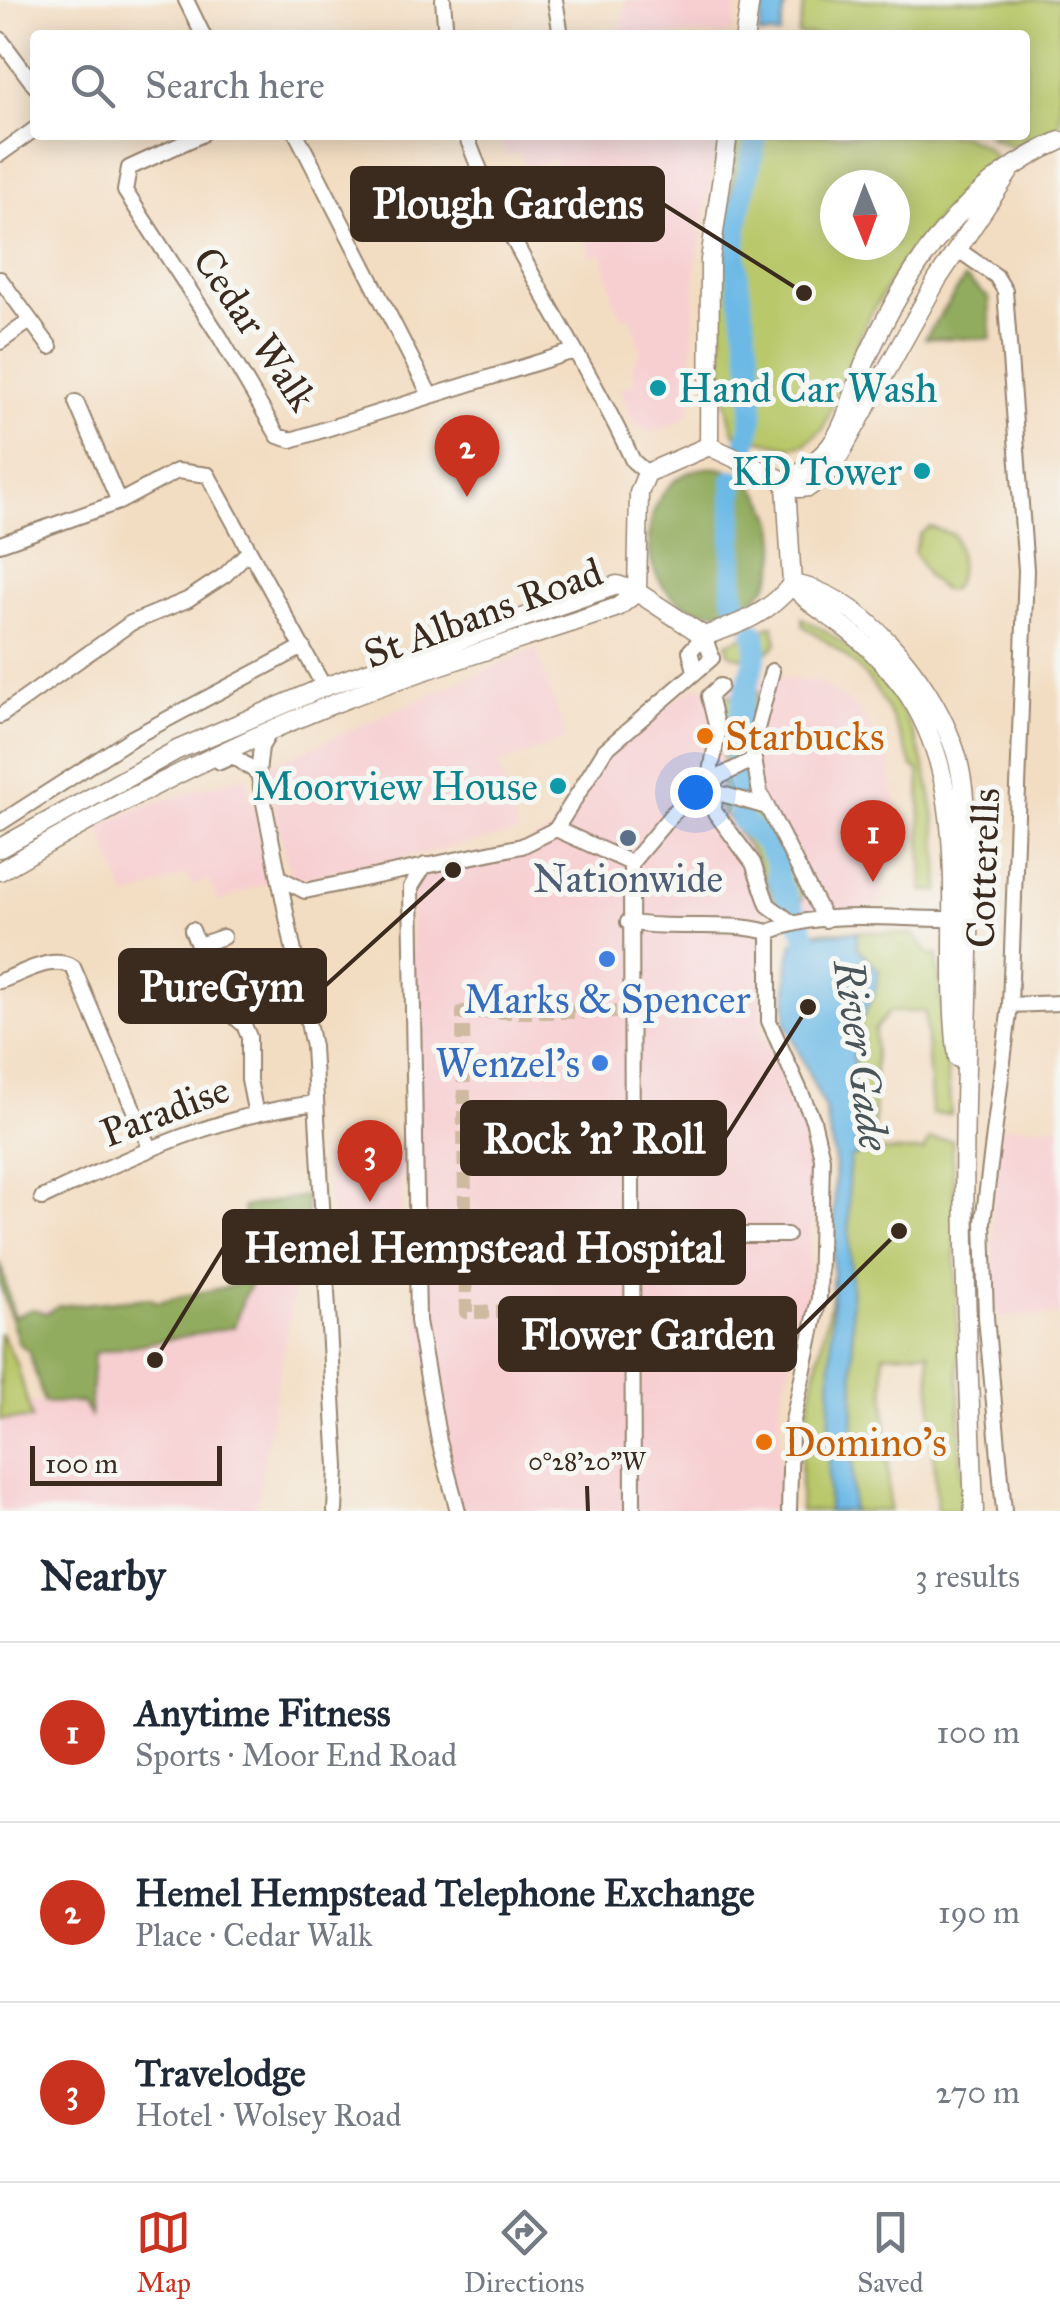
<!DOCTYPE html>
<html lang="en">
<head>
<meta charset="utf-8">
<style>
  body { margin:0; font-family:"IM FELL Great Primer",serif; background:#f2f2f3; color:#1f2937 }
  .compass { position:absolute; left:820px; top:170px; width:90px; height:90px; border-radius:50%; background:#fff; box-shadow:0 5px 25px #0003; rotate:179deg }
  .scale { position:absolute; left:30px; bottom:25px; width:192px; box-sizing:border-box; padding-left:10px; border:5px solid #3b2a1e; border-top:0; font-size:28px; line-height:35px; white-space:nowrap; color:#3b2a1e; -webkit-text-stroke:8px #f6f6f2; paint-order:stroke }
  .you { position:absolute; left:695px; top:792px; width:35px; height:35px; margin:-25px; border:8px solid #fff; border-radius:50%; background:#1a73e8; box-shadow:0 0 0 15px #1a73e833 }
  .badge { display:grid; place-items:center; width:65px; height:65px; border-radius:50%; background:#c8321e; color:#fff; font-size:32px; font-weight:700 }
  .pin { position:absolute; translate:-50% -82px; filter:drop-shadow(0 2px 5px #0008) }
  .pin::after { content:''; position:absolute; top:52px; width:35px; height:30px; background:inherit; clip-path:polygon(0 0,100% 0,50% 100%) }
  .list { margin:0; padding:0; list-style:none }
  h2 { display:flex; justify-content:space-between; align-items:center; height:130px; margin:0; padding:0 40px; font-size:42px }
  h2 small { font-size:32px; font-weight:400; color:#747a83 }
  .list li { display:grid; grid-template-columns:65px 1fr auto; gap:30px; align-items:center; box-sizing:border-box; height:180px; padding:0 40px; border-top:2px solid #e0e1e3 }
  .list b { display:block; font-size:38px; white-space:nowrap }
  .list p { margin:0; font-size:32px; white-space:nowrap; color:#747a83 }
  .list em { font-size:32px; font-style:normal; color:#747a83 }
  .icon { flex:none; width:55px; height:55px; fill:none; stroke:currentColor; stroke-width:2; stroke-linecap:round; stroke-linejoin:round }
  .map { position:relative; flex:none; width:1060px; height:1511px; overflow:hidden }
  .search { position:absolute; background:#fff; box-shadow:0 5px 25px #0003; left:30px; right:30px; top:30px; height:110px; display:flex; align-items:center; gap:25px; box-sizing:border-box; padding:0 35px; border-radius:10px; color:#747a83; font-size:38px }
  .sheet { height:670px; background:#fff }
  nav { display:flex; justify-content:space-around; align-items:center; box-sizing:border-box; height:140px; border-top:2px solid #e0e1e3; background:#fff; font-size:28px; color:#747a83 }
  nav a { display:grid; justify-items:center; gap:5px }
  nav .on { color:#c8321e }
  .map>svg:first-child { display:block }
  .built { fill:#f7cfd1 }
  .green { fill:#b9c86a; stroke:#7a7944; stroke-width:2.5; fill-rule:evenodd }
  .forest { fill:#92ac5e; stroke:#666b3e; stroke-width:2.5 }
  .water { fill:#6cb9e6; stroke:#547282; stroke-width:2.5 }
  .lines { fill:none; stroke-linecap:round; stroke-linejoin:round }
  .river { stroke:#6cb9e6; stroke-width:22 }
  .minor-tunnel { stroke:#ceb9a1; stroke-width:14; stroke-dasharray:14 7; stroke-linecap:butt }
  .minor-casing { stroke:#978470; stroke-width:18 }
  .major-casing { stroke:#978470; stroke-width:21 }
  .minor { stroke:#fff; stroke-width:14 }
  .major { stroke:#fff; stroke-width:18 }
  .ticks { fill:none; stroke:#3b2a1e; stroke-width:4 }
  .culture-dot { fill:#0f9aa8; stroke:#f6f6f2; stroke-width:4 }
  .food-dot { fill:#e8710a; stroke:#f6f6f2; stroke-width:4 }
  .service-dot { fill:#5c6f8a; stroke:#f6f6f2; stroke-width:4 }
  .shop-dot { fill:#3f7fe0; stroke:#f6f6f2; stroke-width:4 }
  .labels { text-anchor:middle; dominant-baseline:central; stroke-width:10; stroke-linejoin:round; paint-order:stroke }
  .street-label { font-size:40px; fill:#3b2a1e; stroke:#f6f6f2 }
  .culture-label { font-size:40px; fill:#0d838f; stroke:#f6f6f2; text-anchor:end }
  .food-label { font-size:40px; fill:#c56008; stroke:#f6f6f2; text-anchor:start }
  .service-label { font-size:40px; fill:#4e5e75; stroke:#f6f6f2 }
  .shop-label { font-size:40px; fill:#366cbe; stroke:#f6f6f2 }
  .water-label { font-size:42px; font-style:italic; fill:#4a555a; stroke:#f6f6f2 }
  .ticks-label { font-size:25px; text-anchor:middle; fill:#3b2a1e; stroke:#f6f6f2; stroke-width:10; stroke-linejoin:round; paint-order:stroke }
  .leader { fill:none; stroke:#3b2a1e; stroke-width:4 }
  .callout-dot { fill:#3b2a1e; stroke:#f6f6f2; stroke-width:4 }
  .callout { fill:#3b2a1e; stroke:#3b2a1e; stroke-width:4 }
  .callout-label { font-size:42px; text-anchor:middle; font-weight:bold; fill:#fff }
</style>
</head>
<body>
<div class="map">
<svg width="1060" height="1511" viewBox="0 0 1060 1511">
  <rect width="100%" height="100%" fill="#f6f6f2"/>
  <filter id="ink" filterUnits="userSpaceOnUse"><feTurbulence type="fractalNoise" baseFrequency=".01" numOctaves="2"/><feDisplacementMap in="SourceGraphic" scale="20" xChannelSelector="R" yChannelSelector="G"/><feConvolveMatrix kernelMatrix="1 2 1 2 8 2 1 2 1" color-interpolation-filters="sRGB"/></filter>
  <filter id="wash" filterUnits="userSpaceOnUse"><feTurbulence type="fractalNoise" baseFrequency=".0048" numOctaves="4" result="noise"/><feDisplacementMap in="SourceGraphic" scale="40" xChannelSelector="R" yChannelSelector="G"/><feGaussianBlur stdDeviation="2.25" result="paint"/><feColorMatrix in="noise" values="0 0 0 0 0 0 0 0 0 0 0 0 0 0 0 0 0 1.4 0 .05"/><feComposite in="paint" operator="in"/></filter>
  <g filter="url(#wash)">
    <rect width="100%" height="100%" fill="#f3ddc2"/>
    <path class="built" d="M626 0H737L733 30 726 35H620Z
      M500 135H718L695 270 691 410 683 420 651 432 634 424 620 388 635 383 632 367 641 350 631 315 624 317 616 307 603 254 590 257 583 224 569 228 554 158 526 170 521 152 506 156Z
      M536 648 566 739 499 765 518 833 292 881 264 768Z
      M773 678 818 681 857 708 887 754 897 802 879 906 793 916 759 913 761 1030 815 1155 808 1295 780 1402 779 1511H458L418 1321 411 887 425 865 522 846 556 829 621 735 693 688Z
      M246 775 272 880 218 902 209 880 193 886 187 874 127 898 100 828 135 809Z
      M1060 1126V1315L995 1317 993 1207 999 1127Z
      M403 1153 401 1244 339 1253 333 1247 324 1155Z
      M310 1195 316 1202 318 1277 296 1278 255 1511H0V1404L44 1402 14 1317 32 1309 156 1302 255 1282 243 1207Z"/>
    <path class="green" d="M805 0H1060V124L1015 148 987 135H1025V35H798Z
      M739 135H962L986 147 996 159 988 174 944 212 900 265 866 322 823 429 805 444 791 447 735 434C708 365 727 210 739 135ZM835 185H895V245H835Z
      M930 527 954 535C961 552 963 577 951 590H943L927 576 914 551 921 533Z
      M802 618C914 675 938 774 940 891H923L919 771 913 767C885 698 872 668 803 626Z
      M773 625 777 643C766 658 745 662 729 653L727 643Z
      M759 691C759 709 748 725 744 743 741 761 749 795 757 811 770 836 813 876 800 905L775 904 756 858 721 809 724 736 717 709 720 697Z
      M857 931 915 935 929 955H937L951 1114H932L925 1012H889L875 1029 874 1151H924L929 1140H952L963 1511H937L929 1352 883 1354 890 1511H800L802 1438 834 1284 835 1161 825 1109 786 1023 788 965 798 937 810 932Z
      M0 1332 17 1364 32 1419 0 1420Z"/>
    <path class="forest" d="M965 278 989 298 991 339 925 338Z
      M718 468C793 482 800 608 719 611 623 614 629 463 718 468Z
      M306 1196 307 1220 283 1231 268 1227 263 1240 272 1243 259 1245 256 1257 265 1260 244 1296 234 1327 94 1353 90 1416 82 1402 44 1403 29 1351 19 1344 0 1284V1262L14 1317 32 1309 47 1313 57 1306 151 1298 156 1302 254 1281 243 1207Z"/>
    <path class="water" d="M764 0H786L780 35H759Z
      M857 931V947L879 970 875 991 853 1037 857 1156 850 1157 848 1181 854 1386 852 1511H828L835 1161 825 1109 786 1023 788 965 793 943 802 935Z"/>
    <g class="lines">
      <path class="river" d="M746 444C767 389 734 303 736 242 737 207 751 170 756 135
        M733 480V596L738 606
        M754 633C761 651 752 668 747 686 733 731 736 773 740 819L765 842 777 863 778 879 806 936 810 960"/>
    </g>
  </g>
  <g filter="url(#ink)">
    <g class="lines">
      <path class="minor-tunnel" d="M615 1311 466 1312 463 1012H616"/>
      <defs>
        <path id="minor" d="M186 0 203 35
          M443 0 446 35
          M555 0 561 35
          M0 39 35 86
          M201 135 129 168 125 191 220 337 278 436 291 440 574 351
          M297 135 430 395
          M466 135C508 250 582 350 633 461L647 473
          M0 154 35 129
          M957 249 996 276 1005 291 1026 570 1010 1005 983 1222 986 1317 1004 1511
          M0 279 50 347
          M0 342 30 321
          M76 402 119 502
          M0 544 119 502 177 471 208 475 324 687
          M772 671 752 748 760 793 825 920
          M0 716 131 623 187 600 225 575 249 551
          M271 730 261 747 258 773 313 1047 337 1467 335 1511
          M713 760 718 733 709 696 720 686
          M220 762 233 756 258 773
          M711 766V781L754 759
          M715 792 767 807
          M0 823 132 738 303 647
          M556 829 631 863
          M425 865 411 887 418 1321 439 1441 458 1511
          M282 879 305 891 522 846 556 829 605 750 712 658 704 636 690 651 695 671
          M628 922C675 931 722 920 769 932
          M192 930 222 1005 244 1025 249 1037V1080L255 1110
          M769 932V1021L813 1120 822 1158 819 1298 791 1430 789 1511
          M769 932C825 907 900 921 961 919
          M199 945 223 937
          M0 981C23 974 50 954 73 967L150 1148
          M1010 1005 1060 1003
          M42 1198C134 1155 214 1116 316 1103
          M631 1235H787
          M327 1263 417 1253
          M633 1511 631 863 673 813 711 781 715 787 714 811 753 863 768 905 791 922"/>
        <path id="major" d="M745 35 750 0
          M709 446 799 488 809 487 831 470 937 280 1011 169
          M709 446 710 260 728 135
          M786 485C800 472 820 460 831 445 849 420 854 387 866 360 906 270 967 181 1060 141
          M792 584C862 595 928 678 952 742 965 775 965 811 967 846 972 932 967 1017 965 1103 962 1238 969 1375 974 1511
          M792 584C807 603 825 612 844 627 866 643 887 666 903 687 979 791 941 938 958 1058
          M637 592 639 493 647 473 709 446
          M0 848 177 750 324 687 617 585 637 592 704 636C738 625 770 613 792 584L786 485
          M0 871C106 809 214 752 328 706 423 668 522 640 618 607L637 592"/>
      </defs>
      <use href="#minor" class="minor-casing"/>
      <use href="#major" class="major-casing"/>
      <use href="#minor" class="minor"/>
      <use href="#major" class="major"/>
    </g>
  </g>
  <path class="ticks" d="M587 1486 588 1511"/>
  <g class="culture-dot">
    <circle cx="658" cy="388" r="10"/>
    <circle cx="922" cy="471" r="10"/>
    <circle cx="558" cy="786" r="10"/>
  </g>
  <g class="food-dot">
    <circle cx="705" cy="736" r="10"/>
    <circle cx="764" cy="1442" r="10"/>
  </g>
  <circle class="service-dot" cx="628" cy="838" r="10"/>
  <g class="shop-dot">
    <circle cx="607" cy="959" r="10"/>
    <circle cx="600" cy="1063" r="10"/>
  </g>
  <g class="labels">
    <g class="street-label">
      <text transform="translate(255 329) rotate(56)">Cedar Walk</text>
      <text transform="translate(483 613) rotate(-20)">St Albans Road</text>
      <text transform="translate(983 868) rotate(-88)">Cotterells</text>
      <text transform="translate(165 1111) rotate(-21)">Paradise</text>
    </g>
    <g class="culture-label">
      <text x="678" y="388" text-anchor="start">Hand Car Wash</text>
      <text x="902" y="471">KD Tower</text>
      <text x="538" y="786">Moorview House</text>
    </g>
    <g class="food-label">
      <text x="725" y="736">Starbucks</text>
      <text x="784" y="1442">Domino's</text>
    </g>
    <g class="service-label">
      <text x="628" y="878">Nationwide</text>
    </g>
    <g class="shop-label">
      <text x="607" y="999">Marks &amp; Spencer</text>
      <text x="580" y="1063" text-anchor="end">Wenzel's</text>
    </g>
    <g class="water-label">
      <text transform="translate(861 1055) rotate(82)">River Gade</text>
    </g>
  </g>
  <g class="ticks-label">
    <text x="587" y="1470">0°28'20"W</text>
  </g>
  <path class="leader" d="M804 293L663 204M453 870L325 986M808 1007L725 1138M155 1360L224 1247M899 1231L795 1334"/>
  <g class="callout-dot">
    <circle cx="804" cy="293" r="10"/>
    <circle cx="453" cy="870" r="10"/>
    <circle cx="808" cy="1007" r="10"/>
    <circle cx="155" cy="1360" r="10"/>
    <circle cx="899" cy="1231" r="10"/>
  </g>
  <g class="callout">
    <rect x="352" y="168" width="311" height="72" rx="10"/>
    <rect x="120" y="950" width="205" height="72" rx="10"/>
    <rect x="462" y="1102" width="263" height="72" rx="10"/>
    <rect x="224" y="1211" width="520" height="72" rx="10"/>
    <rect x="500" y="1298" width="295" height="72" rx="10"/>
  </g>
  <g class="callout-label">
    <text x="508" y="218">Plough Gardens</text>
    <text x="222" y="1001">PureGym</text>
    <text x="594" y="1153">Rock 'n' Roll</text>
    <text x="484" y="1262">Hemel Hempstead Hospital</text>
    <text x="648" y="1349">Flower Garden</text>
  </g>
</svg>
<svg class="compass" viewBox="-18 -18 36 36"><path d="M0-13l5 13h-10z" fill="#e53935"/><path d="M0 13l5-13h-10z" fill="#747a83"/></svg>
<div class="scale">100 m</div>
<div class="you"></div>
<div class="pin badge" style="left:873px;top:882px">1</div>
<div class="pin badge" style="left:467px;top:497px">2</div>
<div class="pin badge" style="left:370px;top:1202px">3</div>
<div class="search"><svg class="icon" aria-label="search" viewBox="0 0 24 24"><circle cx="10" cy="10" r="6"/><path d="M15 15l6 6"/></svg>Search here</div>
</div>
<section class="sheet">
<h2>Nearby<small>3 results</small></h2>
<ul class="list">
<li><span class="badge">1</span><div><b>Anytime Fitness</b><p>Sports · Moor End Road</p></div><em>100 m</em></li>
<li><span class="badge">2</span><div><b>Hemel Hempstead Telephone Exchange</b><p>Place · Cedar Walk</p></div><em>190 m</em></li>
<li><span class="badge">3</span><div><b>Travelodge</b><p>Hotel · Wolsey Road</p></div><em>270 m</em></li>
</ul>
</section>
<nav>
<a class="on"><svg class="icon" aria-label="map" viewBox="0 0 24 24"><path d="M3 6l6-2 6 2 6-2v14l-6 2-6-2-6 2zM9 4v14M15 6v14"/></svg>Map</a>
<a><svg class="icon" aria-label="directions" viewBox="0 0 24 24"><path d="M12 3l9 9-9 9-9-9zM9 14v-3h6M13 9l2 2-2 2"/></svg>Directions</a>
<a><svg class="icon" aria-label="saved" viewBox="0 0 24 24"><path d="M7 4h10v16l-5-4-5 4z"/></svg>Saved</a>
</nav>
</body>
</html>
